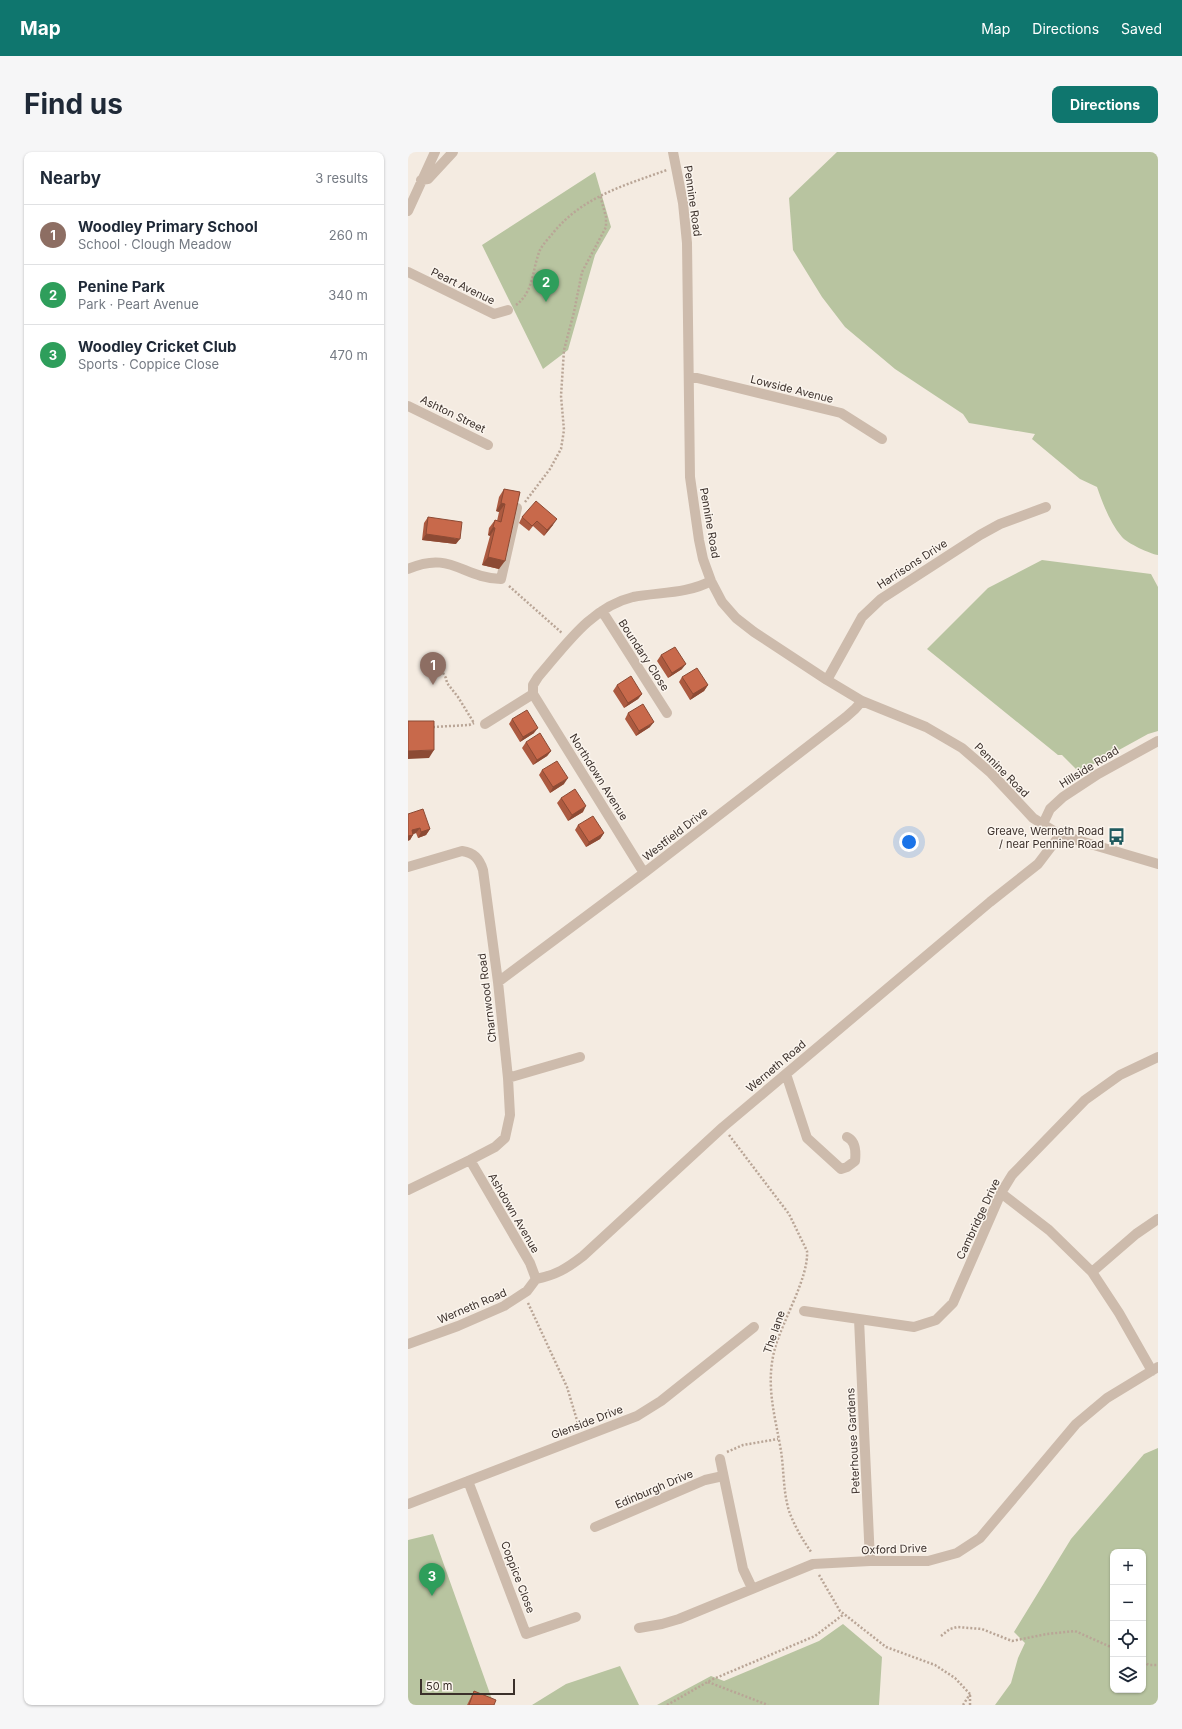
<!DOCTYPE html>
<html lang="en">
<head>
<meta charset="utf-8">
<style>
  body { margin:0; font-family:Inter,sans-serif; background:#f6f6f7; color:#1f2937 }
  .controls { position:absolute; right:12px; bottom:12px; display:grid; overflow:hidden; border-radius:8px; box-shadow:0 1px 3px #0004 }
  .controls button { width:36px; height:36px; display:grid; place-items:center; padding:0; border:0; border-bottom:1px solid #e0e1e3; background:#fff; color:#1f2937; font:20px sans-serif }
  .scale { position:absolute; left:12px; bottom:10px; width:95px; box-sizing:border-box; padding-left:4px; border:2px solid #3b302b; border-top:0; font-size:11px; line-height:14px; white-space:nowrap; color:#3b302b; -webkit-text-stroke:3px #fbf5ee; paint-order:stroke }
  .you { position:absolute; left:501px; top:690px; width:14px; height:14px; margin:-10px; border:3px solid #fff; border-radius:50%; background:#1a73e8; box-shadow:0 0 0 6px #1a73e833 }
  .badge { display:grid; place-items:center; width:26px; height:26px; border-radius:50%; background:#0f766e; color:#fff; font-size:13px; font-weight:700 }
  .pin { position:absolute; translate:-50% -33px; filter:drop-shadow(0 1px 2px #0008) }
  .pin::after { content:''; position:absolute; top:21px; width:14px; height:12px; background:inherit; clip-path:polygon(0 0,100% 0,50% 100%) }
  .list { margin:0; padding:0; list-style:none }
  h2 { display:flex; justify-content:space-between; align-items:center; height:52px; margin:0; padding:0 16px; font-size:17px }
  h2 small { font-size:13px; font-weight:400; color:#747a83 }
  .list li { display:grid; grid-template-columns:26px 1fr auto; gap:12px; align-items:center; box-sizing:border-box; height:60px; padding:0 16px; border-top:1px solid #e0e1e3 }
  .list b { display:block; font-size:15px; white-space:nowrap }
  .list p { margin:0; font-size:13px; white-space:nowrap; color:#747a83 }
  .list em { font-size:13px; font-style:normal; color:#747a83 }
  .icon { flex:none; width:22px; height:22px; fill:none; stroke:currentColor; stroke-width:2; stroke-linecap:round; stroke-linejoin:round }
  .map { position:relative; flex:none; width:750px; height:1553px; overflow:hidden; border-radius:8px }
  header { display:flex; align-items:center; gap:24px; box-sizing:border-box; height:56px; padding:0 20px; background:#0f766e; color:#fff }
  header strong { font-size:19px }
  nav { display:flex; gap:22px; margin-inline-start:auto; font-size:14px }
  .intro { display:flex; align-items:center; justify-content:space-between; box-sizing:border-box; height:96px; padding:0 24px }
  h1 { margin:0; font-size:28px }
  .button { padding:10px 18px; border-radius:8px; background:#0f766e; color:#fff; font-size:14px; font-weight:700 }
  main { display:flex; gap:24px; padding:0 24px }
  aside { flex:1; background:#fff; border-radius:8px; box-shadow:0 1px 3px #0004 }
  .map>svg:first-child { display:block }
  .green { fill:#b8c4a0; fill-rule:evenodd }
  .lines { fill:none; stroke-linecap:round; stroke-linejoin:round }
  .path { stroke:#b9a596; stroke-width:2.5; stroke-dasharray:2 2; stroke-linecap:butt }
  .minor { stroke:#cdbbac; stroke-width:10 }
  .wall { fill:#ac5a40 }
  .shaded-wall { fill:#8c4a34 }
  .building { fill:#c8694b; stroke:#8c4a34 }
  .labels { text-anchor:middle; dominant-baseline:central; stroke-width:3; stroke-linejoin:round; paint-order:stroke }
  .street-label { font-size:11px; fill:#3b302b; stroke:#fbf5ee }
  .poi-label { font-size:11px; fill:#3b302b; stroke:#fbf5ee; text-anchor:end }
</style>
</head>
<body>
<header>
<strong>Map</strong>
<nav><a>Map</a><a>Directions</a><a>Saved</a></nav>
</header>
<div class="intro"><h1>Find us</h1><a class="button">Directions</a></div>
<main>
<aside>
<h2>Nearby<small>3 results</small></h2>
<ul class="list">
<li><span class="badge" style="background:#8d6e63">1</span><div><b>Woodley Primary School</b><p>School · Clough Meadow</p></div><em>260 m</em></li>
<li><span class="badge" style="background:#2e9e5b">2</span><div><b>Penine Park</b><p>Park · Peart Avenue</p></div><em>340 m</em></li>
<li><span class="badge" style="background:#2e9e5b">3</span><div><b>Woodley Cricket Club</b><p>Sports · Coppice Close</p></div><em>470 m</em></li>
</ul>
</aside>
<div class="map">
<svg width="750" height="1553" viewBox="0 0 750 1553">
  <rect width="100%" height="100%" fill="#f4ebe1"/>
  <path class="green" d="M429 0H750V403C742 402 719 391 714 385 702 371 695 352 689 335L672 327 624 287 627 282 561 271 555 262 487 217 437 175 414 145 385 98 381 46Z
    M187 20 203 75 187 103 160 198 135 217 74 93Z
    M634 408 743 422 750 435V579L740 582 671 620 654 603H650L519 497 580 436Z
    M750 1296V1553H587L603 1531 610 1506 617 1491 606 1480 663 1387 736 1302ZM705 1400H735V1538H705Z
    M25 1382 86 1553H0V1388Z
    M435 1472 474 1505 471 1553H249L303 1524 316 1529 411 1489Z
    M212 1514 231 1553H124L158 1532Z"/>
  <g class="lines">
    <path class="path" d="M108 153C126 140 124 117 132 98 135 92 141 86 145 81 174 45 217 33 259 18
      M117 350 142 317 153 297 156 278 153 244 156 198 166 160 174 120 198 75V65L192 43
      M101 434 154 481
      M27 507 38 526 39 531 50 545 66 571
      M25 575 61 573 66 571
      M321 983 381 1062 399 1099C401 1125 374 1170 367 1196 357 1233 367 1263 373 1299 376 1318 375 1339 381 1359 386 1373 395 1389 404 1401
      M120 1151 159 1235 171 1275
      M319 1300 335 1293 370 1287
      M411 1423 432 1459 436 1462 478 1495 527 1513 547 1526 562 1542
      M533 1484 542 1477 549 1475 574 1477 604 1489 639 1482 667 1479 705 1496
      M735 1510 741 1513H750
      M300 1530 360 1553
      M259 1553 303 1528 407 1484 436 1462
      M555 1553 562 1542
      M562 1553V1543"/>
    <path class="minor" d="M265 0 275 51 279 91 282 325 291 388 295 407 303 429 314 450 328 466 346 480 419 528 454 549 518 575 554 596 583 621 625 666 652 683 750 712
      M13 28 20 27 45 0
      M0 59 27 0
      M0 120 86 162 100 158
      M281 224 433 261 474 287
      M0 254 80 293
      M0 417C43 398 54 426 93 427L109 356
      M194 459 259 561
      M419 528 454 465 473 447 572 383 592 372 638 355
      M125 542 236 721
      M77 572 125 542V533L130 525C157 494 183 455 225 445 251 440 279 442 303 429
      M635 672 642 657 655 645 690 622 750 589
      M0 715 54 699C66 701 71 706 75 718L90 830 100 926 102 963 97 986 87 995 62 1008 0 1038
      M90 830 236 721 438 565 447 557 454 549
      M378 922 399 986 433 1017 439 1015 447 1009C448 1000 448 989 439 985
      M100 926 172 905
      M62 1008 122 1111 128 1127
      M593 1041 641 1078 684 1120 711 1161 744 1219
      M684 1120 728 1082 750 1067
      M396 1159 506 1175 528 1168 545 1151 593 1041 604 1023 677 948 712 923 750 905
      M451 1167 462 1409
      M0 1192 50 1174 96 1154 119 1139 128 1127C148 1123 158 1117 175 1104L315 975 582 750 630 712 652 683
      M312 1307 335 1417 344 1436
      M60 1329 118 1482 168 1465
      M0 1352 229 1264 253 1249 346 1175
      M187 1375 297 1328 315 1324
      M231 1476 254 1472 271 1467 405 1412 462 1409H520L549 1401 572 1386 668 1272 699 1246 750 1215"/>
  </g>
  <path class="wall" d="M96 337 112 340 91 417 74 413 82 384 80 383 81 376 87 368 89 369 91 360 88 359 91 345Z
    M20 365 48 392 14 388 16 371Z
    M114 365 145 373 136 384 125 374 121 379 111 371Z
    M253 503 274 517 260 526 249 509Z
    M274 525 300 533 296 539 282 548 271 530Z
    M209 533 234 542 230 547 216 556 205 539Z
    M220 561 242 575 228 584 217 567Z
    M104 567 126 581 112 590 101 572Z
    M118 590 143 599 139 604 125 613 114 596Z
    M134 618 156 632 142 641 131 623Z
    M153 646 175 660 160 669 149 651Z
    M0 662 22 677 18 683 10 686 8 681 5 682 2 688Z
    M170 673 196 681 192 687 178 695 167 678Z
    M66 1539 86 1553H59Z"/>
  <path class="shaded-wall" d="M93 351 97 352 91 360 88 359Z
    M149 367 145 373 136 384 139 378Z
    M85 375 87 376 82 384 80 383Z
    M18 382 52 387 48 392 14 388Z
    M80 405 97 409 91 417 74 413Z
    M278 512 274 517 260 526 264 521Z
    M300 533 296 539 282 548 285 542Z
    M234 542 230 547 216 556 220 551Z
    M246 570 242 575 228 584 231 579Z
    M130 576 126 581 112 590 115 585Z
    M26 598 21 606 0 607V599Z
    M143 599 139 604 125 613 129 608Z
    M160 626 156 632 142 641 145 635Z
    M178 654 175 660 160 669 164 663Z
    M12 676 8 681 0 684 4 678Z
    M22 677 18 683 10 686 13 680Z
    M196 681 192 687 178 695 181 690Z
    M5 683 2 688 0 689V684Z"/>
  <path class="building" d="M96 337 112 340 97 409 80 405 87 376 85 375 87 368 93 370 97 352 93 351Z
    M128 349 149 367 139 378 129 369 124 374 114 365Z
    M20 365 54 370 52 387 18 382Z
    M267 495 278 512 264 521 253 503Z
    M289 516 300 533 285 542 274 525Z
    M223 524 234 542 220 551 209 533Z
    M235 552 246 570 231 579 220 561Z
    M119 558 130 576 115 585 104 567Z
    M0 569H26V598L0 599Z
    M132 581 143 599 129 608 118 590Z
    M149 609 160 626 145 635 134 618Z
    M167 637 178 654 164 663 153 646Z
    M15 657 22 677 13 680 12 676 4 678 5 683 0 684V662Z
    M185 664 196 681 181 690 170 673Z
    M66 1539 88 1548 86 1553H61Z"/>
  <defs>
    <symbol id="bus-bare" viewBox="-9 -9 18 18"><path d="M-5-6H5V4H4V6H2V4H-2V6H-4V4H-5ZM-3.5-4V0h7V-4ZM-3.5 1.2v1.5H-2V1.2ZM2 1.2v1.5H3.5V1.2Z" fill="#1f5a5e" stroke="#fbf5ee" stroke-width="2.5" paint-order="stroke"/></symbol>
  </defs>
  <g fill-rule="evenodd">
    <use href="#bus-bare" x="696" y="672" width="25" height="25"/>
  </g>
  <g class="labels">
    <g class="street-label">
      <text transform="translate(285 49) rotate(82)">Pennine Road</text>
      <text transform="translate(55 134) rotate(26)">Peart Avenue</text>
      <text transform="translate(384 237) rotate(14)">Lowside Avenue</text>
      <text transform="translate(45 262) rotate(26)">Ashton Street</text>
      <text transform="translate(302 371) rotate(80)">Pennine Road</text>
      <text transform="translate(504 412) rotate(-33)">Harrisons Drive</text>
      <text transform="translate(236 503) rotate(57)">Boundary Close</text>
      <text transform="translate(681 615) rotate(-32)">Hillside Road</text>
      <text transform="translate(594 618) rotate(45)">Pennine Road</text>
      <text transform="translate(191 625) rotate(58)">Northdown Avenue</text>
      <text transform="translate(267 682) rotate(-38)">Westfield Drive</text>
      <text transform="translate(79 846) rotate(-97)">Charnwood Road</text>
      <text transform="translate(368 914) rotate(-40)">Werneth Road</text>
      <text transform="translate(106 1061) rotate(60)">Ashdown Avenue</text>
      <text transform="translate(570 1067) rotate(-65)">Cambridge Drive</text>
      <text transform="translate(64 1154) rotate(-23)">Werneth Road</text>
      <text transform="translate(366 1180) rotate(-71)">The lane</text>
      <text transform="translate(179 1270) rotate(-21)">Glenside Drive</text>
      <text transform="translate(445 1289) rotate(-93)">Peterhouse Gardens</text>
      <text transform="translate(246 1337) rotate(-23)">Edinburgh Drive</text>
      <text transform="translate(486 1397) rotate(-2)">Oxford Drive</text>
      <text transform="translate(110 1425) rotate(69)">Coppice Close</text>
    </g>
    <g class="poi-label">
      <text x="696" y="679">Greave, Werneth Road<tspan x="696" dy="13">/ near Pennine Road</tspan></text>
    </g>
  </g>
</svg>
<div class="controls">
<button>+</button>
<button>−</button>
<button><svg class="icon" aria-label="locate" viewBox="0 0 24 24"><circle cx="12" cy="12" r="6"/><path d="M12 2v4M12 18v4M2 12h4M18 12h4"/></svg></button>
<button><svg class="icon" aria-label="layers" viewBox="0 0 24 24"><path d="M12 4l9 5-9 5-9-5zM3 14l9 5 9-5"/></svg></button>
</div>
<div class="scale">50 m</div>
<div class="you"></div>
<div class="pin badge" style="left:25px;top:533px;background:#8d6e63">1</div>
<div class="pin badge" style="left:138px;top:150px;background:#2e9e5b">2</div>
<div class="pin badge" style="left:24px;top:1444px;background:#2e9e5b">3</div>
</div>
</main>
</body>
</html>
